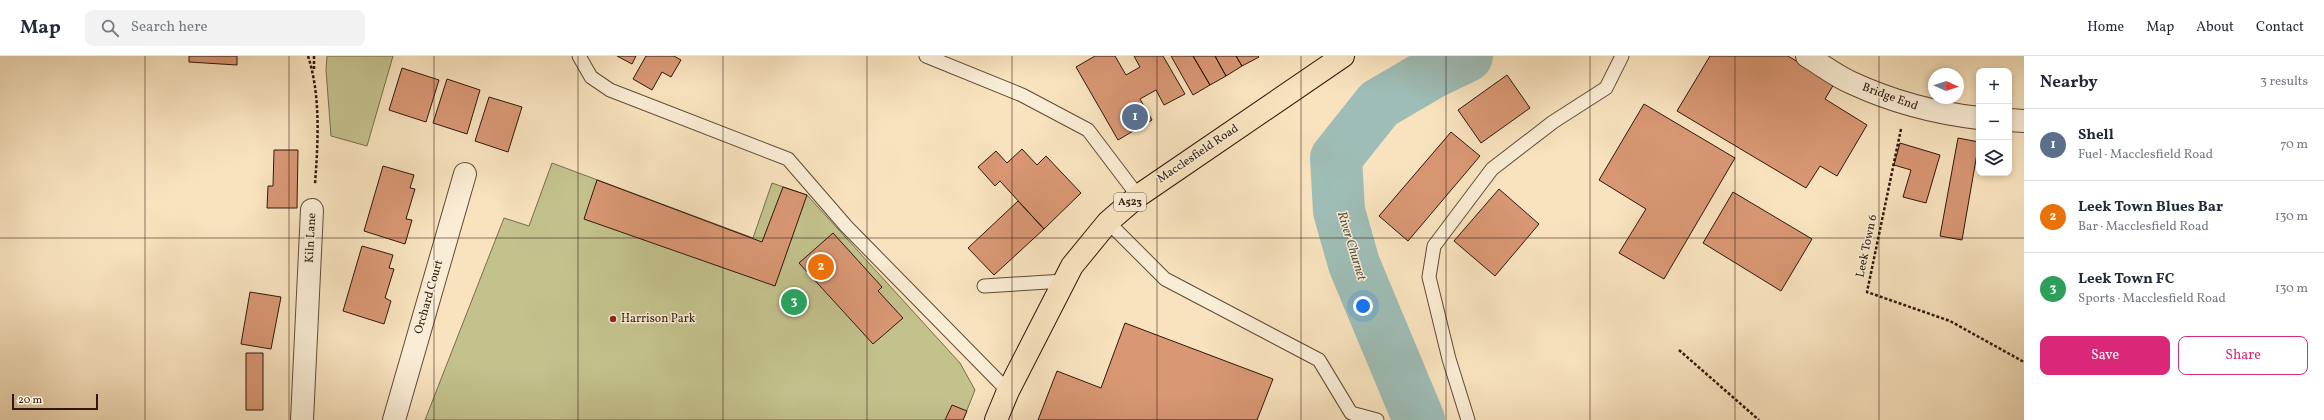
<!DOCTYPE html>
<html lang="en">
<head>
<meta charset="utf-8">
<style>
  body { margin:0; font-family:Vollkorn,serif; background:#f2f2f3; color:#1f2937 }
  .controls { position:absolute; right:12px; top:12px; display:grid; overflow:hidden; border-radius:8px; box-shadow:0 2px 6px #0003 }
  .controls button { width:36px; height:36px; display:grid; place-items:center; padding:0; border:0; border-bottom:1px solid #e0e1e3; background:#fff; color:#1f2937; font:20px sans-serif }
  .compass { position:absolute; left:1928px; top:12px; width:36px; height:36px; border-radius:50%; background:#fff; box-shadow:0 2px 6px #0003; rotate:93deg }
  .scale { position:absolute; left:12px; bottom:10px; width:86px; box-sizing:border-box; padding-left:4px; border:2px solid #2f170c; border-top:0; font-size:11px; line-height:14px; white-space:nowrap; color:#2f170c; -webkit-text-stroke:3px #faedd5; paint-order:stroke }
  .you { position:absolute; left:1363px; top:250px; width:14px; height:14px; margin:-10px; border:3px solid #fff; border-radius:50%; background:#1a73e8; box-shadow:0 0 0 6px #1a73e833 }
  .badge { display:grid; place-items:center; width:26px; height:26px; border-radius:50%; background:#db2777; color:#fff; font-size:13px; font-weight:700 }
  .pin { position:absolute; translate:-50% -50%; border:2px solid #fff; box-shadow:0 1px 4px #0006 }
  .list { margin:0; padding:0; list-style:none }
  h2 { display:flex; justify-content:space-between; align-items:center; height:52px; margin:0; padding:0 16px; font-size:17px }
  h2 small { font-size:13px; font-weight:400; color:#747a83 }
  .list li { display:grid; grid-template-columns:26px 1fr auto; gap:12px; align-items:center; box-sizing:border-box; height:72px; padding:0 16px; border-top:1px solid #e0e1e3 }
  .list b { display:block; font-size:15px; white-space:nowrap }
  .list p { margin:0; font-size:13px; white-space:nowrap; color:#747a83 }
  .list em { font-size:13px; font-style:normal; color:#747a83 }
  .actions { display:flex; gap:8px; padding:12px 16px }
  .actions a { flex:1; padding:9px 0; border:1px solid #db2777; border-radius:8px; text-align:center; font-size:14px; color:#db2777 }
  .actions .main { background:#db2777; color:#fff }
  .icon { flex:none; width:22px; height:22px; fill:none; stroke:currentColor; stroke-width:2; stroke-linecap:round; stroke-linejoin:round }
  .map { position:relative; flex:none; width:2024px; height:364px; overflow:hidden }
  header { display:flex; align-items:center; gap:24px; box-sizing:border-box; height:56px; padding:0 20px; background:#fff; border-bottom:1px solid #e0e1e3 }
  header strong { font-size:19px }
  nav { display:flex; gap:22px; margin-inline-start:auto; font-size:14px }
  .search { width:280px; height:36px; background:#f2f2f3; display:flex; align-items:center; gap:10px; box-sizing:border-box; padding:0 14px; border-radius:8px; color:#747a83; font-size:15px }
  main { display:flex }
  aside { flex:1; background:#fff }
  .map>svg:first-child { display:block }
  .green { fill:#c3c28d; stroke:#796c4c }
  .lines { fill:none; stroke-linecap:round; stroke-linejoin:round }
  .river { stroke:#9ebdb6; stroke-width:52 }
  .building { fill:#d99774; stroke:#2f170c }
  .lane-casing { stroke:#614a38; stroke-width:15 }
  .street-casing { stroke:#614a38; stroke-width:24 }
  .highway-casing { stroke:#2f170c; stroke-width:24 }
  .path { stroke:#2f170c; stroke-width:2.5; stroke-dasharray:3 2; stroke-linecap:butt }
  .lane { stroke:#faedd5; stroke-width:13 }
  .street { stroke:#faedd5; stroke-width:22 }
  .highway { stroke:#f8e3be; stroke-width:22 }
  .grid { fill:none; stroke:#2f170c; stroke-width:1; stroke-opacity:0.55 }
  .poi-dot { fill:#8f2418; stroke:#faedd5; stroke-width:1.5 }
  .labels { text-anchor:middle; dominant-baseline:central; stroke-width:3; stroke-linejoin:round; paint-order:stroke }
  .shield { fill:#faedd5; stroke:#6c5748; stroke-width:1 }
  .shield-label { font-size:11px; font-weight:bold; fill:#2f170c }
  .street-label { font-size:12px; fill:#2f170c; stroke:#faedd5 }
  .poi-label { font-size:12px; fill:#2f170c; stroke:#faedd5; text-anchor:start }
  .water-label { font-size:13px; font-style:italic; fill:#565148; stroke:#faedd5 }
</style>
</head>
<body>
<header>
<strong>Map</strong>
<div class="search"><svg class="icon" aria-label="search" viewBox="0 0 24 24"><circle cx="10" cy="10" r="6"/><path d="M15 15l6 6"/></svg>Search here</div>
<nav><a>Home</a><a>Map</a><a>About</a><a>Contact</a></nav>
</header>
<main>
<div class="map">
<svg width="2024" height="364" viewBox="0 0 2024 364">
  <rect width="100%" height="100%" fill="#f8e3be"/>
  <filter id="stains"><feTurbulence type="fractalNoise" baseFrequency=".005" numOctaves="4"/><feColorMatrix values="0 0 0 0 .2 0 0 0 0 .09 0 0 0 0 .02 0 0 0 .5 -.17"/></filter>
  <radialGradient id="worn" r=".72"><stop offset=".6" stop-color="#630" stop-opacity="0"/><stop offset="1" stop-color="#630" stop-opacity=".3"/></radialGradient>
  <path class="green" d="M327 0H393L367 90 331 80 326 14Z
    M552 107 753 182 772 127 807 139 960 307 975 334 963 364H425L504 162 529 170Z"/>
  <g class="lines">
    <path class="river" d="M1419 364 1354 208 1339 155 1336 102 1379 48 1432 17 1467 0"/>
  </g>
  <path class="building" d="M189 0H237V9L189 6Z
    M617 0H636L632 8Z
    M646 0H674L681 4 671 21 662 16 652 34 633 23Z
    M1095 0H1115L1126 19 1140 11 1134 0H1163L1185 38 1164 49 1156 34 1140 43 1152 64 1118 84 1076 11Z
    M1171 0H1193L1210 29 1193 39Z
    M1193 0H1215L1226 20 1210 29Z
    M1215 0H1236L1242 10 1226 20Z
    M1236 0H1258L1259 1 1242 10Z
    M1710 0H1788L1834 28 1825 43 1867 69 1837 120 1820 110 1806 132 1677 55Z
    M402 12 439 24 426 66 389 54Z
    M1507 19 1530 52 1481 87 1458 54Z
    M447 23 480 34 467 78 433 67Z
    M489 41 522 51 508 96 475 85Z
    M1644 48 1735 102 1664 223 1619 197 1646 153 1599 124Z
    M1451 76 1480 100 1408 185 1379 160Z
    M1958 82 1979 86 1962 184 1940 180Z
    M1900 87 1940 99 1926 147 1903 141 1911 114 1894 109Z
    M1022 93 1037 109 1046 100 1081 137 1044 173 1000 125 995 130 978 111 996 95 1007 107Z
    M274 94H298L297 152H267L268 130H273Z
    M383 110 414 119 410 132 415 133 406 163 412 164 405 188 364 175Z
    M597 124 762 186 783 131 807 139 775 230 584 163Z
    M1499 133 1539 168 1495 220 1454 185Z
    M1733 136 1812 183 1781 235 1703 187Z
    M1018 145 1044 173 994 219 968 192Z
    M833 177 882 231 878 235 903 262 873 288 799 207Z
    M362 190 393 199 389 212 394 213 385 242 391 245 384 268 343 255Z
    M250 236 281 241 271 293 241 288Z
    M1125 267 1273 323 1257 364H1038L1057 315 1101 332Z
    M246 297H263V354H246Z
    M952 349 967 355 963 364H945Z"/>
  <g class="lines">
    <defs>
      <path id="lane" d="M579 0 591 21 610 34 788 103 846 170 1008 335
        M926 0 1022 39 1088 74 1138 140
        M1108 166 1165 223 1319 304 1351 357 1377 364
        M984 230 1064 225
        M1468 364 1449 303 1429 221 1434 190 1492 113 1553 66 1606 32 1622 0"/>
      <path id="street" d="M1807 0C1822 9 1836 20 1852 27 1893 46 1935 57 1979 62
        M2009 64 2024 65
        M302 364 312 154
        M394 364 465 118"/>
      <path id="highway" d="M996 364 1008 335 1072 210 1108 166 1138 140 1343 0"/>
    </defs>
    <use href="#lane" class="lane-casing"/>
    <use href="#street" class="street-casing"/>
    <use href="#highway" class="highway-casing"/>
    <path class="path" d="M308 0C321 40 318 87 315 128
      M314 13V0
      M1901 73 1867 236 1950 265 2024 306
      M1679 294 1759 364"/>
    <use href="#lane" class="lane"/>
    <use href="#street" class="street"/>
    <use href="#highway" class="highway"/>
  </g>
  <path class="grid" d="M145 0V364M289 0V364M434 0V364M578 0V364M723 0V364M867 0V364M1012 0V364M1157 0V364M1301 0V364M1446 0V364M1590 0V364M1735 0V364M1879 0V364M0 182H2024"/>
  <circle class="poi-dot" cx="613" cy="263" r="4"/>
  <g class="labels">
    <rect class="shield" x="1114" y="137" width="32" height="18" rx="3"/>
    <g class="shield-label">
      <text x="1130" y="146">A523</text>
    </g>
    <g class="street-label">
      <text transform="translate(1890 41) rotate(20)">Bridge End</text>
      <text transform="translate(1198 98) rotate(-34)">Macclesfield Road</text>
      <text transform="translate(311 182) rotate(-87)">Kiln Lane</text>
      <text transform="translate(1867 190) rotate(-78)">Leek Town 6</text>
      <text transform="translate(429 241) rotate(-74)">Orchard Court</text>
    </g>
    <g class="poi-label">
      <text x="621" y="263">Harrison Park</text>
    </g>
    <g class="water-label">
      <text transform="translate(1351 190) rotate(73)">River Churnet</text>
    </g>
  </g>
  <rect width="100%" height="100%" filter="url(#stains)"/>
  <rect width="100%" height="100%" fill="url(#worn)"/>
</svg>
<div class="controls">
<button>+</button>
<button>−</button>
<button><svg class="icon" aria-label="layers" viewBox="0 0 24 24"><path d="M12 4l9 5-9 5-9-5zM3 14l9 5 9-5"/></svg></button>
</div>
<svg class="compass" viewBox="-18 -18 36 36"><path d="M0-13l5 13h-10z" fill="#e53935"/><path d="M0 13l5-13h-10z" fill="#747a83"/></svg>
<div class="scale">20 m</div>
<div class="you"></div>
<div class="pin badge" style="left:1135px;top:61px;background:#5c6f8a">1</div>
<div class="pin badge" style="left:821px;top:211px;background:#e8710a">2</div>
<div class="pin badge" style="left:794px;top:246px;background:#2e9e5b">3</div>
</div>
<aside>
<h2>Nearby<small>3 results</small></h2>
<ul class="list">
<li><span class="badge" style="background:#5c6f8a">1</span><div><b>Shell</b><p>Fuel · Macclesfield Road</p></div><em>70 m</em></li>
<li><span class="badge" style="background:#e8710a">2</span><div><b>Leek Town Blues Bar</b><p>Bar · Macclesfield Road</p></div><em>130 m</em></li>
<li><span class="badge" style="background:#2e9e5b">3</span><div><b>Leek Town FC</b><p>Sports · Macclesfield Road</p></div><em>130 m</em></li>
</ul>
<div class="actions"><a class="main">Save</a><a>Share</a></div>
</aside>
</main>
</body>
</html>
